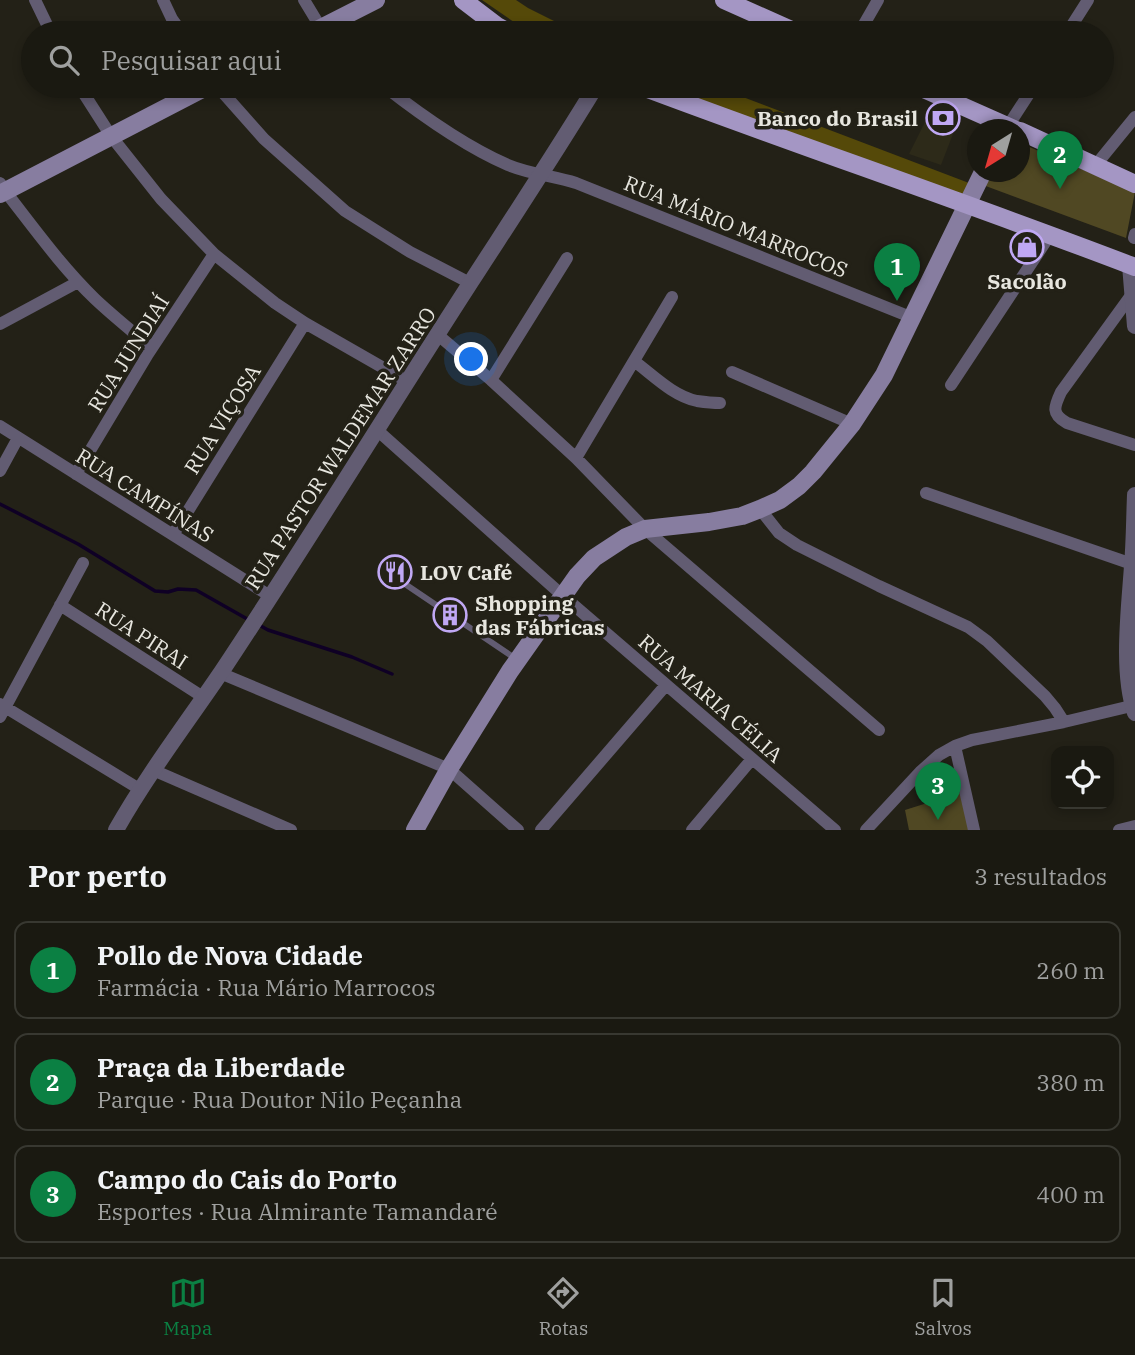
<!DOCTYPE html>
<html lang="pt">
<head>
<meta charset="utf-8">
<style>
  body { margin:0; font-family:"IBM Plex Serif",serif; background:#23221a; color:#f1f3f6 }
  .controls { position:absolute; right:21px; bottom:21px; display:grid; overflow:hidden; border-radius:14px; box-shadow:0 4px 10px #0003 }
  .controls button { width:63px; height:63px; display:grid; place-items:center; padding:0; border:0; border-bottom:2px solid #383831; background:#1a1911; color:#f1f3f6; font:35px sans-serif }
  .compass { position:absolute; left:967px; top:119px; width:63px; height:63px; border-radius:50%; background:#1a1911; box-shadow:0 4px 10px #0003; rotate:217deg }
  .you { position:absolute; left:472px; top:360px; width:24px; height:24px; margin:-18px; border:5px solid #fff; border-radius:50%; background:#1a73e8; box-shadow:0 0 0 10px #1a73e833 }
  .badge { display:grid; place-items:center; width:46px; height:46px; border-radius:50%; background:#0b8043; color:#fff; font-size:23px; font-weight:700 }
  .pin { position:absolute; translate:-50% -58px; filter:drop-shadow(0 2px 4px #0008) }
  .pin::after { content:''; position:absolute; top:37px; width:24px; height:21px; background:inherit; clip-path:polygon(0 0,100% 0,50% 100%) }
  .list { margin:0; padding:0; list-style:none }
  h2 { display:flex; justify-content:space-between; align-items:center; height:91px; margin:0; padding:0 28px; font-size:30px }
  h2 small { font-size:23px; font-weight:400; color:#9fa09f }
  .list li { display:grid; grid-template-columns:46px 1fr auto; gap:21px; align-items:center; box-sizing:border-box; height:98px; margin:0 14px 14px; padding:0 14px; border:2px solid #383831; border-radius:14px }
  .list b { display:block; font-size:26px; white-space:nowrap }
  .list p { margin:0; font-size:23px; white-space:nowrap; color:#9fa09f }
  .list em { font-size:23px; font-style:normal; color:#9fa09f }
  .icon { flex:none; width:38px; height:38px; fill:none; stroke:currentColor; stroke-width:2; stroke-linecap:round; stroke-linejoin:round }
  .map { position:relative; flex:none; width:1135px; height:830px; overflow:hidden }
  .search { position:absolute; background:#1a1911; box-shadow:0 4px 10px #0003; left:21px; right:21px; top:21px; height:77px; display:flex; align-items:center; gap:18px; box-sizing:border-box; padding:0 24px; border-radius:38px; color:#9fa09f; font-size:26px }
  .sheet { height:427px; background:#1a1911 }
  nav { display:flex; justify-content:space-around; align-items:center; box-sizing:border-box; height:98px; border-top:2px solid #383831; background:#1a1911; font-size:19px; color:#9fa09f }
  nav a { display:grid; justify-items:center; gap:4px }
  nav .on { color:#0b8043 }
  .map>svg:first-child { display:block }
  .built { fill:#2d2a19 }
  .green { fill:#504823 }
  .forest { fill:#554909 }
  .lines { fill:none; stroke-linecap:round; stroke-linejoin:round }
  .stream { stroke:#0f0025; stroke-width:3.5 }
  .service { stroke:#625c72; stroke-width:6 }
  .minor { stroke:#625c72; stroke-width:12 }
  .tertiary { stroke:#625c72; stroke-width:16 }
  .secondary { stroke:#877da0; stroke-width:18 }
  .primary { stroke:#a496c4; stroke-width:18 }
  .labels { text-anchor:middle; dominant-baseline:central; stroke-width:7; stroke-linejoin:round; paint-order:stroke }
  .poi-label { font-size:21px; font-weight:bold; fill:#e7e6df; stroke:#232117; text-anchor:start }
  .street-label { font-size:21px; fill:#e7e6df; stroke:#232117 }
</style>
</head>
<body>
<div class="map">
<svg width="1135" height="830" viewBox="0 0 1135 830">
  <rect width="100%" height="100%" fill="#232117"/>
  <path class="built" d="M932 108 958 121 941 165 909 154Z"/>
  <path class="green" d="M1020 143 1135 192 1126 238 983 185 990 172H1020Z
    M962 792 971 830H909L905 810Z"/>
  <path class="forest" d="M482 0H516L528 8 578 33H530Z
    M662 86H714L969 183 963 198Z"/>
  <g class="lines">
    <path class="stream" d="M0 504 78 544 155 591 168 592 178 589 196 590 249 620
      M259 625 268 630 352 657 392 674"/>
    <path class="service" d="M405 584 516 659"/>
    <path class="minor" d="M35 0 51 33
      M163 0 172 19 182 33
      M304 0 321 28 325 33
      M859 33 878 0
      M1067 33 1088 0
      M79 86 111 136 161 199 214 254 275 303 305 323 408 382
      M217 86 264 139 345 211 410 252 470 283
      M384 86C421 115 464 146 508 165 529 174 554 176 576 183L913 318
      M1008 126 1034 86
      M1095 166 1135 117
      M0 183 5 191C34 228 61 266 95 299 113 316 133 332 152 348
      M1134 238 1135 234
      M1132 294 1061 392C1054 407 1051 414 1067 423L1135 445
      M0 324 78 282
      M438 335 491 380 576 458 645 529 879 730
      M634 361C653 375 673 396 697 401 704 402 712 403 720 403
      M732 372 852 424
      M491 380 567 258
      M951 385 1050 235
      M0 426 270 596
      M377 430 562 595 835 830
      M576 458 672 297
      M0 471 18 438
      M76 474 148 354 214 254
      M926 493 1132 564
      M760 509 779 533 797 545 879 586 968 627 987 641 1045 696 1055 708 1064 722
      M173 535 305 323
      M60 605 203 697
      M220 673 449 769 518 830
      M0 704 141 790
      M0 717 83 563
      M955 746 974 830
      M153 770 291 830
      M541 830 666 685
      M692 830 752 759
      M866 830 920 772 939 755 955 746 972 740 1064 722 1135 705
      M1119 830 1135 826"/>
    <path class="tertiary" d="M1130 265 1135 326
      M1135 495C1134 519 1134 542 1132 566 1129 610 1121 672 1135 713
      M116 830C147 775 186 724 222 671 307 543 387 412 471 282 513 217 556 152 596 86"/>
    <path class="secondary" d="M311 33 376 0
      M0 194 208 86
      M415 830 449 769 510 671 577 576 594 558 626 537 645 529 709 522 742 516 760 509 780 500 799 486 813 472 852 424 884 375 983 172"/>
    <path class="primary" d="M463 0 497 26 510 33
      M724 0 798 33
      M640 86C805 148 971 204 1135 267
      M917 86 1016 130
      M1020 131 1135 184"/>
  </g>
  <defs>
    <symbol id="bank-ring" viewBox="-11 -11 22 22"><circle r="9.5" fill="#232117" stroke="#c0a8f4" stroke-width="1.5"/><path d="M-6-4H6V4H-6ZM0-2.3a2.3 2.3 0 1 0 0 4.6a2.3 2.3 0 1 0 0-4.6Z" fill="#c0a8f4"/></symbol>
    <symbol id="shop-ring" viewBox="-11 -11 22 22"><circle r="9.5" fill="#232117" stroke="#c0a8f4" stroke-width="1.5"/><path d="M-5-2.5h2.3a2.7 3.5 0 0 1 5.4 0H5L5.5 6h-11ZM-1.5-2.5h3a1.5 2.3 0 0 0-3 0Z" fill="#c0a8f4"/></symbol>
    <symbol id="restaurant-ring" viewBox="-11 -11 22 22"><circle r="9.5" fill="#232117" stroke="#c0a8f4" stroke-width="1.5"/><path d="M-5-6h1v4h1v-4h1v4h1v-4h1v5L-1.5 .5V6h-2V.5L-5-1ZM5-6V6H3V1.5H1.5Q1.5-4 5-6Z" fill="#c0a8f4"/></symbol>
    <symbol id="building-ring" viewBox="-11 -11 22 22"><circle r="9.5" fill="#232117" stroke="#c0a8f4" stroke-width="1.5"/><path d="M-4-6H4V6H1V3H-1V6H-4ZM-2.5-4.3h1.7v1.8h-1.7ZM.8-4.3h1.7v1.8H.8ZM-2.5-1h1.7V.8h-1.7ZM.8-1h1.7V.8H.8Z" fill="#c0a8f4"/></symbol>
  </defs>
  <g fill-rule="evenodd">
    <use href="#bank-ring" x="924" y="99" width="38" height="38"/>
    <use href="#shop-ring" x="1008" y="228" width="38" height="38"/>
    <use href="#restaurant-ring" x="376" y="553" width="38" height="38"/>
    <use href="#building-ring" x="431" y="596" width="38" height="38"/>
  </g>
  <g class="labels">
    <g class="poi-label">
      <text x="918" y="118" text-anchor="end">Banco do Brasil</text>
      <text x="1027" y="281" text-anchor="middle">Sacolão</text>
      <text x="420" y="572">LOV Café</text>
      <text x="475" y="603">Shopping<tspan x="475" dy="24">das Fábricas</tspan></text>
    </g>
    <g class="street-label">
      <text transform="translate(736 226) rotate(22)">RUA MÁRIO MARROCOS</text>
      <text transform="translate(128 353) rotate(-58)">RUA JUNDIAÍ</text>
      <text transform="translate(222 419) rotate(-58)">RUA VIÇOSA</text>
      <text transform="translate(340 448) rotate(-57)">RUA PASTOR WALDEMAR ZARRO</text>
      <text transform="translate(145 495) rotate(32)">RUA CAMPÍNAS</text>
      <text transform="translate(142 635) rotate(33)">RUA PIRAI</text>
      <text transform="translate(711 698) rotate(41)">RUA MARIA CÉLIA</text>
    </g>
  </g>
</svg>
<div class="controls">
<button><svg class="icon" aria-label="locate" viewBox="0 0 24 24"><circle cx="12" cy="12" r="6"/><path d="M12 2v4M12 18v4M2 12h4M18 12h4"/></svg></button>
</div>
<svg class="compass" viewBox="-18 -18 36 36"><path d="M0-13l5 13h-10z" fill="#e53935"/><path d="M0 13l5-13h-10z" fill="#9fa09f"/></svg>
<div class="you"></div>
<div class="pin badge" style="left:897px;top:301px">1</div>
<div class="pin badge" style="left:1060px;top:189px">2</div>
<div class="pin badge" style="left:938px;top:820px">3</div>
<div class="search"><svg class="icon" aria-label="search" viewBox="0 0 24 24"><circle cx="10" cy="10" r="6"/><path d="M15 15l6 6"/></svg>Pesquisar aqui</div>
</div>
<section class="sheet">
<h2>Por perto<small>3 resultados</small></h2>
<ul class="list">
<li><span class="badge">1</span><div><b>Pollo de Nova Cidade</b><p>Farmácia · Rua Mário Marrocos</p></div><em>260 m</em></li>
<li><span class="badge">2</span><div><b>Praça da Liberdade</b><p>Parque · Rua Doutor Nilo Peçanha</p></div><em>380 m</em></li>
<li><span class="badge">3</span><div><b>Campo do Cais do Porto</b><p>Esportes · Rua Almirante Tamandaré</p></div><em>400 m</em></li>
</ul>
</section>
<nav>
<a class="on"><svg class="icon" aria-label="map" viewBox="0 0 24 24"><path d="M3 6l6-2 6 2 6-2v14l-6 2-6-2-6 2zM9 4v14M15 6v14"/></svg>Mapa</a>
<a><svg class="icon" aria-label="directions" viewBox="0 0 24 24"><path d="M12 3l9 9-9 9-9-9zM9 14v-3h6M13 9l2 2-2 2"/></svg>Rotas</a>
<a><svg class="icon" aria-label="saved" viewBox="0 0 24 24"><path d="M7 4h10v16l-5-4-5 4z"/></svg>Salvos</a>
</nav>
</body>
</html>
